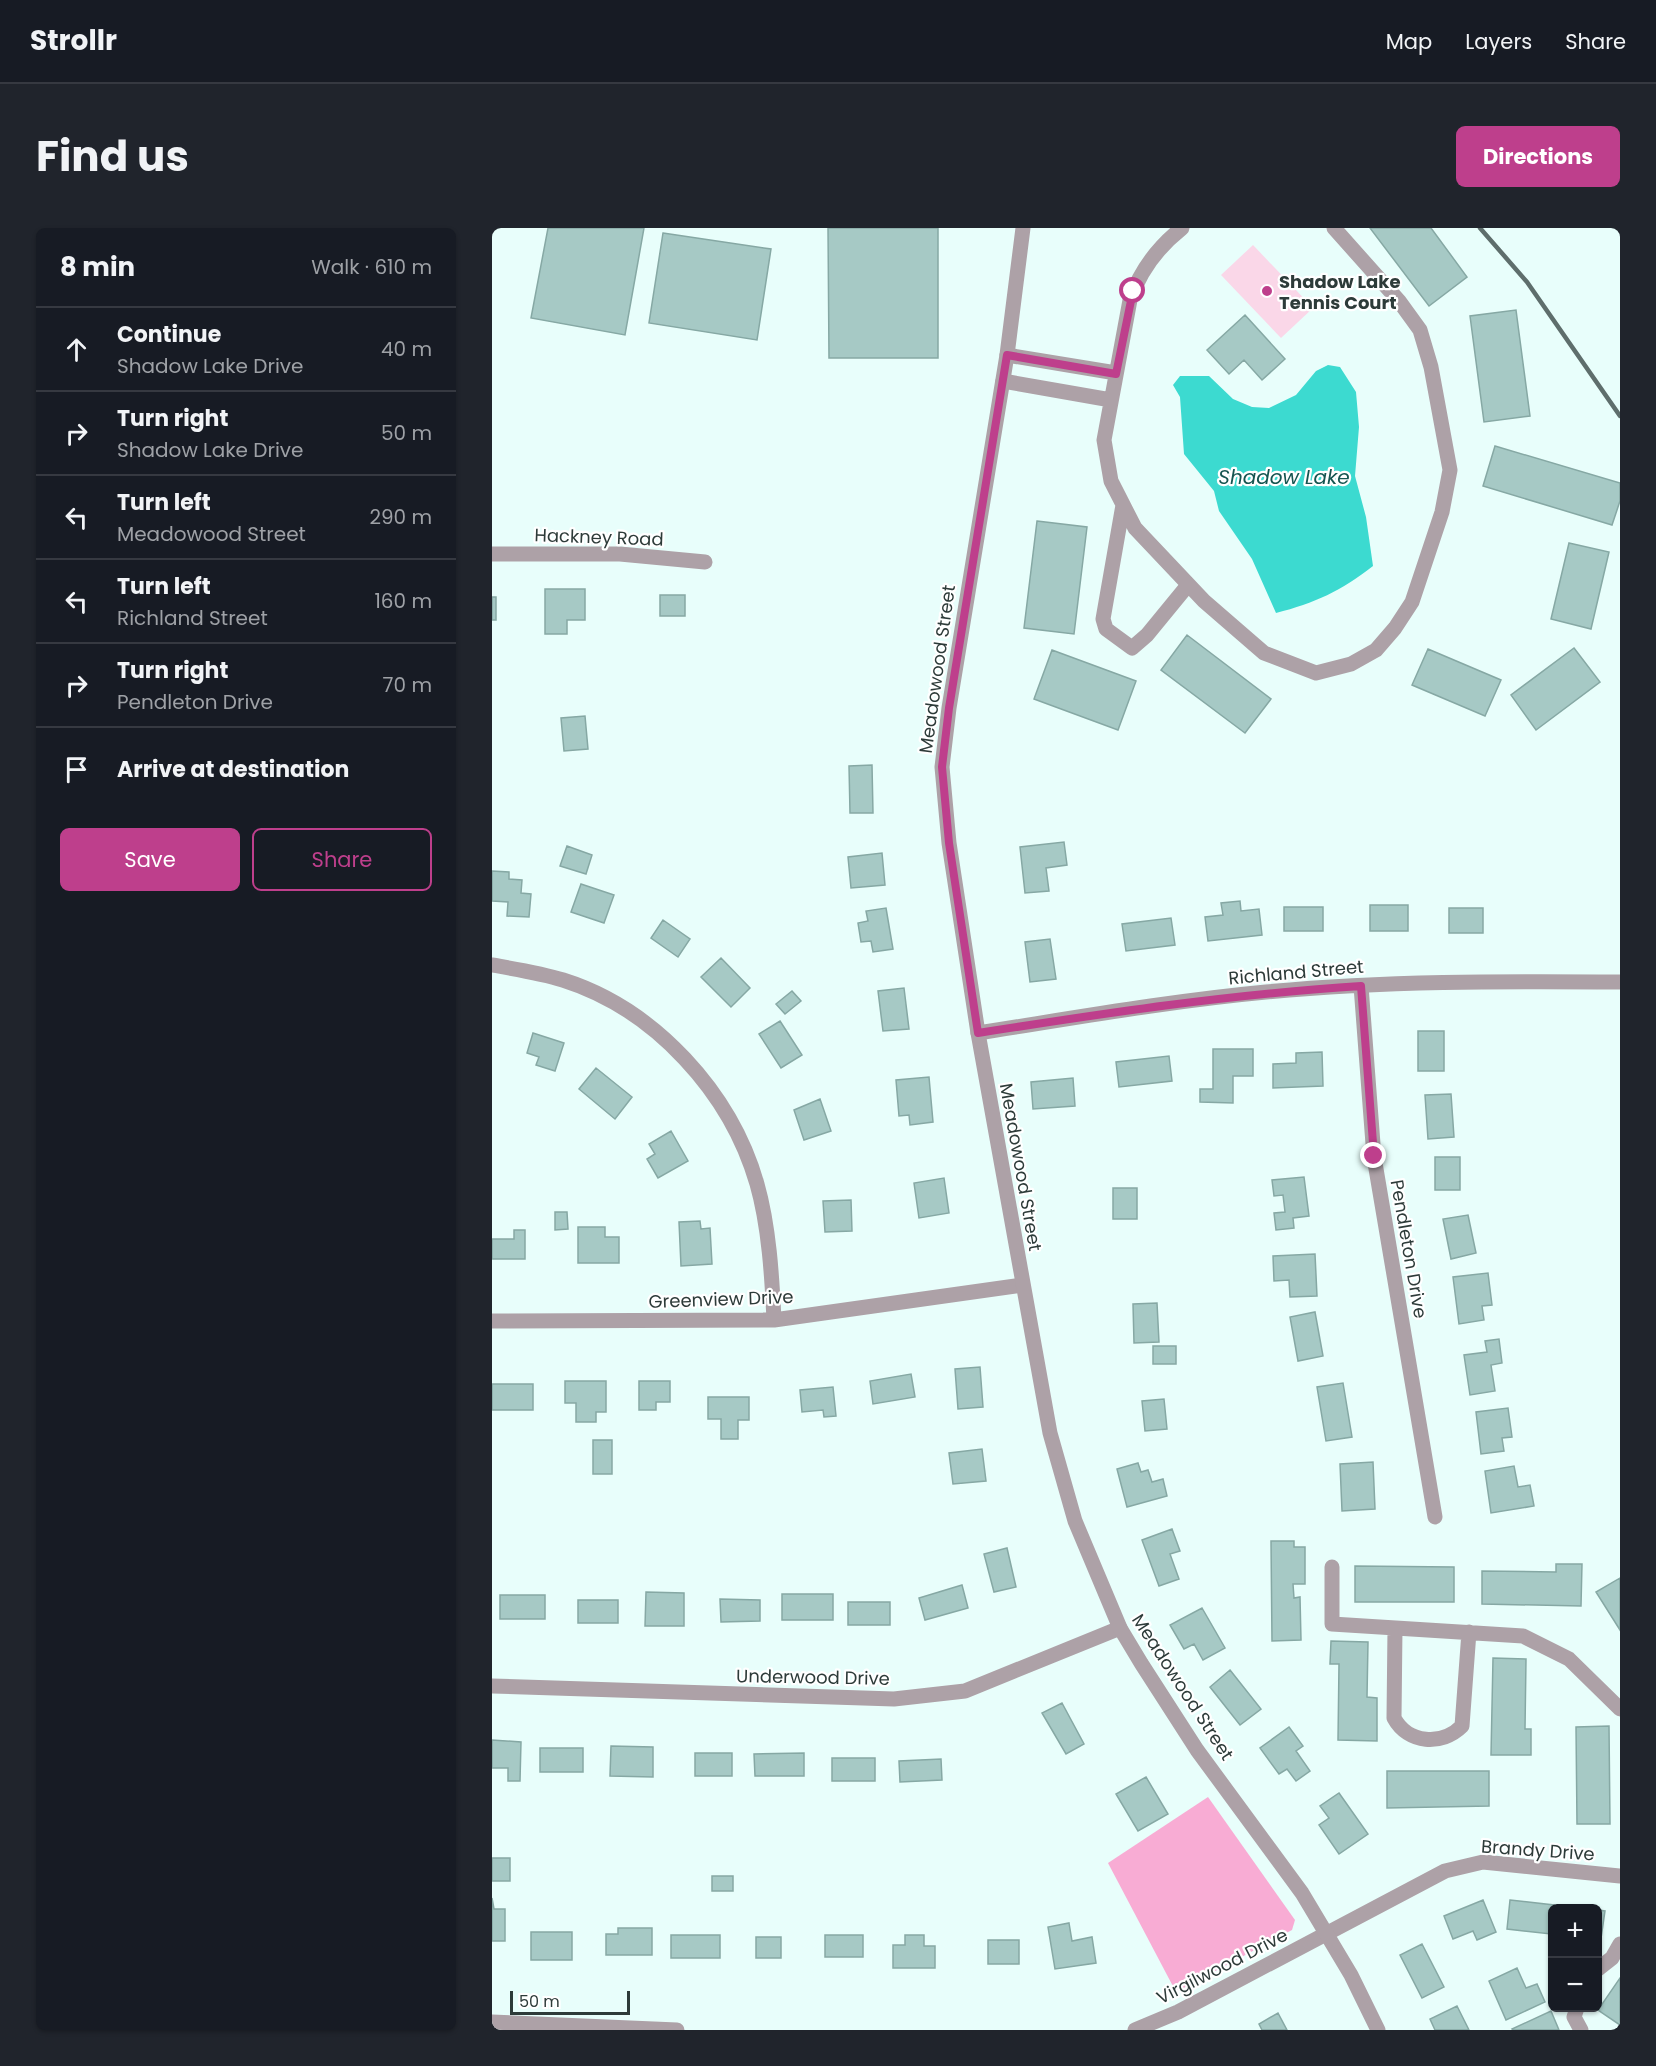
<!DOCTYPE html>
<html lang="en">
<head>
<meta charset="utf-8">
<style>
  body { margin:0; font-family:Poppins,sans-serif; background:#20242c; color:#f1f3f6 }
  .controls { position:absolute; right:18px; bottom:18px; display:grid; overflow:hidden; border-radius:9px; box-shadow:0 2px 4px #0004 }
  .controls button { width:54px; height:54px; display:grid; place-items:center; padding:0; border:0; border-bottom:2px solid #363941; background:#171b24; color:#f1f3f6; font:30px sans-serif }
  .scale { position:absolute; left:18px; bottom:15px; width:120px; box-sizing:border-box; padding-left:6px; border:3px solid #2d3b39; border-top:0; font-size:16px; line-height:21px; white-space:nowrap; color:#2d3b39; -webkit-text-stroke:4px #fff; paint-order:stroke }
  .stop { position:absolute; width:18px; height:18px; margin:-14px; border:4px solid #be3f8c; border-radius:50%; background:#fff }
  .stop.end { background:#be3f8c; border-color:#fff; box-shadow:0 2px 6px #0008 }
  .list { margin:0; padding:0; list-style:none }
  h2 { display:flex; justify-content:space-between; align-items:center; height:78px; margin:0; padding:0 24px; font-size:26px }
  h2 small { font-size:20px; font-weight:400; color:#9ea1a6 }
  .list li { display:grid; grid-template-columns:39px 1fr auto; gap:18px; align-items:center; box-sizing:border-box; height:84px; padding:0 24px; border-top:2px solid #363941 }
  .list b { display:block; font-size:22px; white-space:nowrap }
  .list p { margin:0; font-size:20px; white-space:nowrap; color:#9ea1a6 }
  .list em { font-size:20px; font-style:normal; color:#9ea1a6 }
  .actions { display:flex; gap:12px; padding:18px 24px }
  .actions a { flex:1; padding:14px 0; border:2px solid #be3f8c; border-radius:9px; text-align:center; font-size:21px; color:#be3f8c }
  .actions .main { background:#be3f8c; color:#fff }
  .icon { flex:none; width:33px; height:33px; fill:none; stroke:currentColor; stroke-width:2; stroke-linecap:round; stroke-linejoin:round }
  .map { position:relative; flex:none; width:1128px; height:1802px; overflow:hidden; border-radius:9px }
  header { display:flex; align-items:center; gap:36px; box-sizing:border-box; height:84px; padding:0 30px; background:#171b24; border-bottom:2px solid #363941 }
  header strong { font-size:28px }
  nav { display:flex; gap:33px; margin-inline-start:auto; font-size:21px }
  .intro { display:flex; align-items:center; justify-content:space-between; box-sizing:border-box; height:144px; padding:0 36px }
  h1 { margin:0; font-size:42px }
  .button { padding:15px 27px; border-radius:9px; background:#be3f8c; color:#fff; font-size:21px; font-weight:700 }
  main { display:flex; gap:36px; padding:0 36px }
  aside { flex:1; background:#171b24; border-radius:9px; box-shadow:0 2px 4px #0004 }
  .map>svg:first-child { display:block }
  .green { fill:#fad7e8 }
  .forest { fill:#f8acd4 }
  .water { fill:#3cdad0 }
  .building { fill:#a6c9c5; stroke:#86a8a4; stroke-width:1.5 }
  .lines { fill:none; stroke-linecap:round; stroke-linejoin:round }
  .minor { stroke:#ada1a7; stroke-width:15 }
  .tertiary { stroke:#ada1a7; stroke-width:15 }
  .rail { stroke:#5e6e6c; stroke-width:4.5 }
  .route { stroke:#be3f8c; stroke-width:8 }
  .poi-dot { fill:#be3f8c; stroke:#fff; stroke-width:2 }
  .labels { text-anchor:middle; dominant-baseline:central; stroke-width:4.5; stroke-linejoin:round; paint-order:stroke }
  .poi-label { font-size:18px; font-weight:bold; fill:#2d3b39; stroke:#fff; text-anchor:start }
  .street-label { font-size:18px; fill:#2d3b39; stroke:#fff }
  .water-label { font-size:20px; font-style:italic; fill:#155551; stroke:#fff }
</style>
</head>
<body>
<header>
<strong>Strollr</strong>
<nav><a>Map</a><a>Layers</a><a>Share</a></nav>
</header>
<div class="intro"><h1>Find us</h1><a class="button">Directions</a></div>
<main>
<aside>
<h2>8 min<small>Walk · 610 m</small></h2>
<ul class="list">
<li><svg class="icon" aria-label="ahead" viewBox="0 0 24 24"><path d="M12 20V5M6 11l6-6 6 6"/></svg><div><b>Continue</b><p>Shadow Lake Drive</p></div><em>40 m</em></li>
<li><svg class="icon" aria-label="right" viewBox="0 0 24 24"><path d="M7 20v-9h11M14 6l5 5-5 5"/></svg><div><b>Turn right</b><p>Shadow Lake Drive</p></div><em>50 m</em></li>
<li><svg class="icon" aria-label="left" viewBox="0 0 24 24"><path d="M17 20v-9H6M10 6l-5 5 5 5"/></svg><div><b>Turn left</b><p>Meadowood Street</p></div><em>290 m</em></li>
<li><svg class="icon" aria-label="left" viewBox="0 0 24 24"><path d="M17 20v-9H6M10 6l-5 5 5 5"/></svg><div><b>Turn left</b><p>Richland Street</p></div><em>160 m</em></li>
<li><svg class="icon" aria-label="right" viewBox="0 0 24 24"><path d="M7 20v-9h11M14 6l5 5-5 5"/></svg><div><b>Turn right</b><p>Pendleton Drive</p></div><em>70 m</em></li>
<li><svg class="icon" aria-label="arrive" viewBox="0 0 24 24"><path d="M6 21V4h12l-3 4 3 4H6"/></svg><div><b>Arrive at destination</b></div></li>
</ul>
<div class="actions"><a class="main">Save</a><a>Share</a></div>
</aside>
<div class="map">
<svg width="1128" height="1802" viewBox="0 0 1128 1802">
  <rect width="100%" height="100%" fill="#e8fefb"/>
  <path class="green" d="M761 17 821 80 789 110 729 47Z"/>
  <path class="forest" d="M716 1569 803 1692 800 1702 684 1764 616 1635Z"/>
  <path class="water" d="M836 137 848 139 864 164 867 199 863 248 874 289 881 338C849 363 823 375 784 385L760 331 727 283 722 263 692 226 688 169 681 157 688 148H717L741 171 760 179 777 180 804 167 824 143Z"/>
  <path class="building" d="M56 0H152L133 107 39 90Z
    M336 0H446V130H337Z
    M878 0H939L975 49 937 78Z
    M171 5 279 21 265 112 157 95Z
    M1024 82 1038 188 992 194 978 88Z
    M753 87 793 131 770 152 752 132 737 146 715 122Z
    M1003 218 1128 255V273L1120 297 991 258Z
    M545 293 595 299 582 406 532 400Z
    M1077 315 1117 324 1099 401 1059 391Z
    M53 361H93V392H75V406H53Z
    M168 367H193V388H168Z
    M0 369H4V392H0Z
    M695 407 779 471 753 505 669 442Z
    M1082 420 1108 454 1044 502 1019 467Z
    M936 421 1009 452 993 488 920 457Z
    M560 422 644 453 626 502 542 471Z
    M93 488 96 521 72 523 69 490Z
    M380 537 381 585H358L357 538Z
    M572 614 575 637 554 640 557 663 533 665 528 619Z
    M75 618 100 627 94 646 68 638Z
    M390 625 393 657 359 660 356 629Z
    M0 643 17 644V651L30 652 29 665 39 666 37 689 15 688 16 674 0 673Z
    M89 656 122 667 112 695 79 684Z
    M748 673 749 683 767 681 770 707 716 713 713 689 731 687 729 675Z
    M878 677H916V703H878Z
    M792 679H831V703H792Z
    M394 680 401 721 381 724 379 713 369 714 366 695 376 693 374 683Z
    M957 680H991V705H957Z
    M679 690 683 717 634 723 630 696Z
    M171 692 198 711 186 729 159 710Z
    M558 711 564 751 538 754 533 714Z
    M229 730 258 760 239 779 209 749Z
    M412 760 417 801 391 803 386 763Z
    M300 763 309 773 293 786 284 776Z
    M288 793 310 827 289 840 267 806Z
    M926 803H952V843H926Z
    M41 805 72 815 63 843 44 837 47 829 35 825Z
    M721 821H761V848H741V875L708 874V861H721Z
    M830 824 831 858 781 860V836L804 835V825Z
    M677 828 680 853 627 859 624 834Z
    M104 840 140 869 123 891 87 861Z
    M437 849 441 894 418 897 417 887 407 888 404 852Z
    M581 850 583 878 541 881 539 854Z
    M959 866 962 909 936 911 933 867Z
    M328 871 339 903 312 912 302 882Z
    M179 903 196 933 166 950 155 931 163 926 157 916Z
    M943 929H968V962H943Z
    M812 949 817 988 801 990 802 1000 784 1002 782 985 793 984 791 967 782 968 780 952Z
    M452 950 457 985 427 990 422 955Z
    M621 960H645V991H621Z
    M359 972 360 1003 333 1004 331 973Z
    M63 984H75L76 1001 63 1002Z
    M976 987 984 1025 959 1031 951 991Z
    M208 993 209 1001 218 1000 220 1036 189 1038 187 994Z
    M86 999H113V1009H127V1035H86Z
    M22 1002H33V1031H0V1011H22Z
    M823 1026 825 1068 798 1069 797 1052 782 1053 781 1028Z
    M996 1045 1000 1077 990 1078 992 1092 967 1096 961 1049Z
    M665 1075 667 1114 642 1115 641 1076Z
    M823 1084 831 1128 806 1133 798 1089Z
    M1007 1111 1010 1135 999 1137 1003 1163 978 1167 972 1127 995 1124 993 1113Z
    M661 1118H684V1136H661Z
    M488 1139 491 1179 466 1181 463 1141Z
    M419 1146 423 1169 381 1176 378 1153Z
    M73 1153H114V1184H104V1194H84V1175H73Z
    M147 1153H178V1174H164V1182H147Z
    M851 1155 860 1209 834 1213 825 1159Z
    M0 1156H41V1182H0Z
    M341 1159 344 1188 332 1189 331 1182 310 1184 308 1162Z
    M216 1169H257V1192H246V1211H229V1191H216Z
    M672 1171 675 1201 653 1203 650 1173Z
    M1016 1180 1020 1209 1010 1210 1012 1223 989 1226 984 1184Z
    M101 1212H120V1246H101Z
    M490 1221 494 1253 461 1256 457 1225Z
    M881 1234 883 1281 850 1283 848 1236Z
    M646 1235 649 1244 656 1242 660 1254 671 1251 675 1268 635 1279 625 1241Z
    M1022 1238 1026 1259 1038 1257 1042 1278 999 1285 993 1243Z
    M680 1301 688 1323 678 1326 687 1351 667 1358 650 1312Z
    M779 1313H802V1319H813V1356H801L802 1370 808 1369 809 1412 780 1413Z
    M515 1320 524 1359 502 1364 492 1326Z
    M1064 1336H1090L1089 1378 990 1376V1343L1064 1344Z
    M863 1338 962 1339V1374H863Z
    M1128 1350V1402L1104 1364Z
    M470 1357 476 1380 433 1392 427 1370Z
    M154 1364 192 1365V1398H153Z
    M290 1366H341V1392H290Z
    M8 1367H53V1391H8Z
    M228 1371 268 1372V1393L229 1394Z
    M86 1372H126V1395H86Z
    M356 1374H398V1397H356Z
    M710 1380 733 1420 711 1432 702 1416 692 1421 678 1397Z
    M839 1413 876 1414 875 1469 885 1470V1513L846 1512 847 1436H838Z
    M1001 1430 1034 1431 1033 1501H1039V1527H999Z
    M738 1442 769 1481 748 1497 718 1459Z
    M570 1475 592 1516 574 1526 550 1485Z
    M1117 1498 1118 1596H1085L1084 1499Z
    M797 1499 811 1518 804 1523 818 1543 804 1553 795 1541 787 1546 768 1520Z
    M0 1512 29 1514 28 1553H16V1540H0Z
    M119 1518 161 1519V1549L118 1548Z
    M48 1520H91V1544H48Z
    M203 1525H240V1548H203Z
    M312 1525V1548H263L262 1526Z
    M340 1530H383V1553H340Z
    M449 1531 450 1552 408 1554 407 1533Z
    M895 1543H997V1578L895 1580Z
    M654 1549 676 1586 646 1603 624 1566Z
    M847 1565 876 1606 847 1626 827 1597 837 1590 828 1578Z
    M0 1630H18V1653H0Z
    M220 1648H241V1663H220Z
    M0 1670 2 1681H13V1713H0Z
    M991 1672 1004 1704 985 1712 981 1703 961 1711 952 1688Z
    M1018 1672 1062 1677 1059 1706 1015 1701Z
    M1106 1682 1113 1683 1108 1717 1106 1716Z
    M577 1695 580 1713 600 1709 604 1735 563 1741 556 1699Z
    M126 1700H160V1727H114V1706H126Z
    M39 1704H80V1732H39Z
    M179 1707H228V1730H179Z
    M333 1707H371V1729H333Z
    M413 1707H432V1718H443V1740H401V1717H413Z
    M264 1709H289V1730H264Z
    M496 1712H527V1736H496Z
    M930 1716 952 1759 930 1770 908 1727Z
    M1025 1740 1034 1760 1045 1756 1053 1774 1014 1792 997 1753Z
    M1128 1750V1797L1106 1782Z
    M965 1778 977 1802H943L938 1791Z
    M1059 1783 1067 1802H1021L1020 1801Z
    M786 1785 795 1802H770L767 1796Z"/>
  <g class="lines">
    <path class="minor" d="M690 0C666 19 648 43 638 72L612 212 619 253 643 300 712 373 772 425 824 445 859 436 884 422 903 400 920 374 950 284 958 242 939 139 928 102 907 73 842 0
      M515 127 624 145
      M511 153 619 172
      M631 277 611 391 614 401 640 420 655 407 696 357
      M0 326H128L213 334
      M0 737C23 741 49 745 71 752 163 781 239 865 265 956 277 998 280 1049 282 1092
      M869 758 882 929 943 1289
      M486 805C582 790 678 773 774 764 891 753 1011 753 1128 754
      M0 1093 282 1092 530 1057
      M840 1339V1396L1031 1408 1077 1431 1128 1481
      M903 1400 902 1490C916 1516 950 1518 970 1498L977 1404
      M0 1458 402 1471 473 1463 628 1400
      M1106 1741 1120 1730 1128 1716
      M1085 1780 1082 1789 1089 1802
      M0 1794 185 1802
      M643 1802 686 1784 953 1643 991 1634 1128 1648"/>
    <path class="tertiary" d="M531 0 515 127 457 480 450 539 457 615 486 805 558 1205 583 1293 628 1400 649 1435 705 1522 810 1665 859 1747 886 1802"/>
    <path class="rail" d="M988 0 1035 54 1128 188"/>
  </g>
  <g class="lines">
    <path class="route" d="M641 63 624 146 515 127 457 480 450 539 457 615 486 805C614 785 740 766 869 758L882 928"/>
  </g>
  <circle class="poi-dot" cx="775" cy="63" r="6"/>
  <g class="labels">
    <g class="poi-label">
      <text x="787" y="53">Shadow Lake<tspan x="787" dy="21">Tennis Court</tspan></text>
    </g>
    <g class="street-label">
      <text transform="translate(107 309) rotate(2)">Hackney Road</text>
      <text transform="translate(445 441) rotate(-82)">Meadowood Street</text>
      <text transform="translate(804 744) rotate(-5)">Richland Street</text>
      <text transform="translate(529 939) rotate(80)">Meadowood Street</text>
      <text transform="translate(917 1021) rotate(80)">Pendleton Drive</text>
      <text transform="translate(229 1071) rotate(-2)">Greenview Drive</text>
      <text transform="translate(321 1449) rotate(1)">Underwood Drive</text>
      <text transform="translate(691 1459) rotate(57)">Meadowood Street</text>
      <text transform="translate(1046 1622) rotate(4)">Brandy Drive</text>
      <text transform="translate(730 1738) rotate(-27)">Virgilwood Drive</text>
    </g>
    <g class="water-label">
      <text x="792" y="249">Shadow Lake</text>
    </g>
  </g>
</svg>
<div class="controls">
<button>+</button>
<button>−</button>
</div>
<div class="scale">50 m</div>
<div class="stop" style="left:641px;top:63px"></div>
<div class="stop end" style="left:882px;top:928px"></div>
</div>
</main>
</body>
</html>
